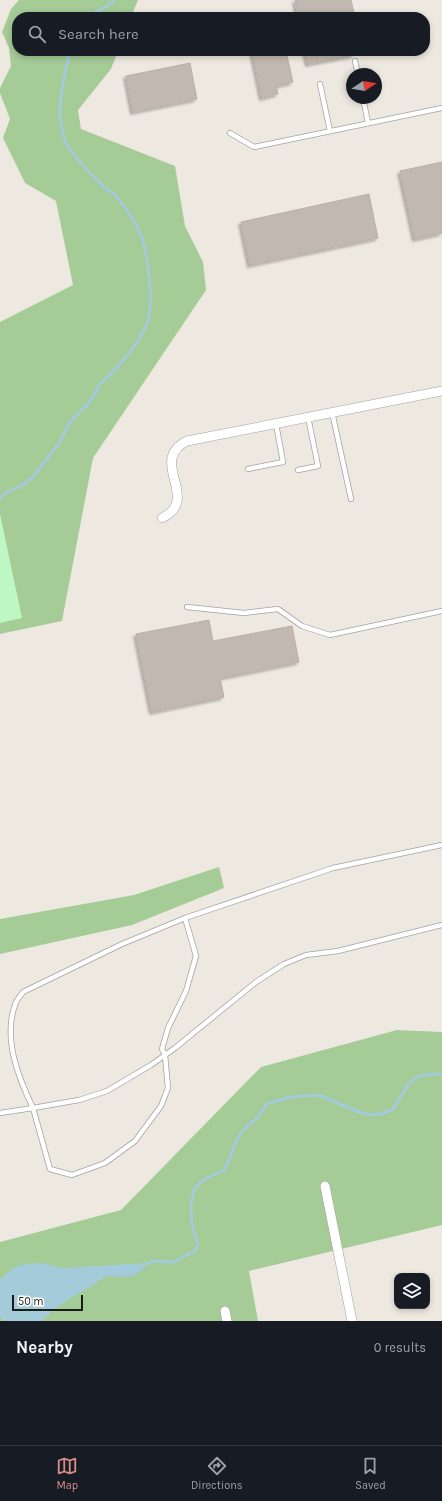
<!DOCTYPE html>
<html lang="en">
<head>
<meta charset="utf-8">
<style>
  body { margin:0; font-family:Karla,sans-serif; background:#242831; color:#f1f3f6 }
  .controls { position:absolute; right:12px; bottom:12px; display:grid; overflow:hidden; border-radius:8px; box-shadow:0 2px 6px #0003 }
  .controls button { width:36px; height:36px; display:grid; place-items:center; padding:0; border:0; border-bottom:1px solid #363941; background:#171b24; color:#f1f3f6; font:20px sans-serif }
  .compass { position:absolute; left:346px; top:68px; width:36px; height:36px; border-radius:50%; background:#171b24; box-shadow:0 2px 6px #0003; rotate:78deg }
  .scale { position:absolute; left:12px; bottom:10px; width:71px; box-sizing:border-box; padding-left:4px; border:2px solid #1b1b1b; border-top:0; font-size:11px; line-height:14px; white-space:nowrap; color:#1b1b1b; -webkit-text-stroke:3px #fff; paint-order:stroke }
  .list { margin:0; padding:0; list-style:none }
  h2 { display:flex; justify-content:space-between; align-items:center; height:52px; margin:0; padding:0 16px; font-size:17px }
  h2 small { font-size:13px; font-weight:400; color:#9ea1a6 }
  .icon { flex:none; width:22px; height:22px; fill:none; stroke:currentColor; stroke-width:2; stroke-linecap:round; stroke-linejoin:round }
  .map { position:relative; flex:none; width:442px; height:1321px; overflow:hidden }
  .search { position:absolute; background:#171b24; box-shadow:0 2px 6px #0003; left:12px; right:12px; top:12px; height:44px; display:flex; align-items:center; gap:10px; box-sizing:border-box; padding:0 14px; border-radius:16px; color:#9ea1a6; font-size:15px }
  .sheet { height:124px; background:#171b24 }
  nav { display:flex; justify-content:space-around; align-items:center; box-sizing:border-box; height:56px; border-top:1px solid #363941; background:#171b24; font-size:11px; color:#9ea1a6 }
  nav a { display:grid; justify-items:center; gap:2px }
  nav .on { color:#da8c8b }
  .map>svg:first-child { display:block }
  .forest { fill:#a5cb97 }
  .park { fill:#bef6c4 }
  .water { fill:#a3cbd9 }
  .lines { fill:none; stroke-linecap:round; stroke-linejoin:round }
  .stream { stroke:#a3cbd9; stroke-width:3 }
  .building { fill:#c1b8b1; stroke:#bdb0a4; filter:url(#shadow) }
  .lane-casing { stroke:#a2a2a2; stroke-width:6 }
  .street-casing { stroke:#a2a2a2; stroke-width:10 }
  .lane { stroke:#fff; stroke-width:4.5 }
  .street { stroke:#fff; stroke-width:9 }
</style>
</head>
<body>
<div class="map">
<svg width="442" height="1321" viewBox="0 0 442 1321">
  <defs>
    <filter id="shadow"><feDropShadow dx="-2.5" dy="2.5" stdDeviation="1" flood-color="#0004"/></filter>
  </defs>
  <rect width="100%" height="100%" fill="#ede9e1"/>
  <path class="forest" d="M19 0H138L131 17H17V51H118L111 69 78 110 81 129 175 166 185 226 203 262 206 290 93 458 62 621 0 634V322L73 285 56 201 25 183 3 138 10 119 0 93V88L11 66 9 48 2 32 11 9Z
    M219 867 224 888 132 925 0 954V919L134 895Z
    M397 1030 442 1032V1225L249 1271 258 1321H0V1242L121 1210 261 1067Z"/>
  <path class="park" d="M0 514 22 618 0 623Z"/>
  <path class="water" d="M42 1263 63 1268 147 1263C140 1275 132 1277 118 1277 114 1276 109 1276 106 1277 100 1279 95 1284 90 1287 72 1297 56 1307 41 1321H4L0 1317V1280C15 1264 21 1264 42 1263Z"/>
  <g class="lines">
    <path class="stream" d="M85 17 107 6 114 0
      M0 498 6 493 21 486 33 477 59 443 70 422 89 403 98 388V386C114 371 133 352 143 332 151 318 151 304 150 288 149 250 141 225 116 196 113 193 108 190 104 187 95 178 71 154 66 143 54 113 63 81 70 51
      M144 1265 152 1261 174 1262 195 1251 198 1245 192 1224 191 1206 194 1189 203 1180 224 1170 228 1163 236 1141 243 1130 256 1119 267 1104 291 1097 319 1095 361 1113 372 1115 380 1114 392 1110 410 1082C419 1074 431 1074 442 1074"/>
  </g>
  <path class="building" d="M295 0H351L355 17H298Z
    M252 51H286L293 82 276 86 278 94 262 98Z
    M305 51H353L354 55 308 64Z
    M190 63 197 99 133 112 126 76Z
    M442 162V233L415 239 400 171Z
    M369 194 378 238 250 265 241 222Z
    M209 620 213 641 292 626 299 662 220 678 224 697 152 712 136 634Z"/>
  <g class="lines">
    <defs>
      <path id="lane" d="M355 61 358 74
        M320 84 330 131
        M363 98 368 123
        M230 133 254 147 442 108
        M332 412 351 499
        M248 469 283 462 276 424
        M298 470 318 466 308 417
        M187 607 244 613 278 609 302 626 330 635 442 611
        M442 845 333 868 185 918 122 944 23 992C21 996 16 1000 15 1005 3 1038 18 1077 33 1108L79 1100 107 1091 151 1065 175 1048 256 982 284 964 306 955 338 951 442 925
        M0 1113 33 1108 50 1169 72 1175 105 1163 135 1141 161 1106 168 1088 165 1055 162 1049 168 1028 186 991 196 956 185 918"/>
      <path id="street" d="M162 518C202 499 147 461 187 441L442 391
        M325 1186 352 1321
        M225 1311 227 1321"/>
    </defs>
    <use href="#lane" class="lane-casing"/>
    <use href="#street" class="street-casing"/>
    <use href="#lane" class="lane"/>
    <use href="#street" class="street"/>
  </g>
</svg>
<div class="controls">
<button><svg class="icon" aria-label="layers" viewBox="0 0 24 24"><path d="M12 4l9 5-9 5-9-5zM3 14l9 5 9-5"/></svg></button>
</div>
<svg class="compass" viewBox="-18 -18 36 36"><path d="M0-13l5 13h-10z" fill="#e53935"/><path d="M0 13l5-13h-10z" fill="#9ea1a6"/></svg>
<div class="scale">50 m</div>
<div class="search"><svg class="icon" aria-label="search" viewBox="0 0 24 24"><circle cx="10" cy="10" r="6"/><path d="M15 15l6 6"/></svg>Search here</div>
</div>
<section class="sheet">
<h2>Nearby<small>0 results</small></h2>
<ul class="list">
</ul>
</section>
<nav>
<a class="on"><svg class="icon" aria-label="map" viewBox="0 0 24 24"><path d="M3 6l6-2 6 2 6-2v14l-6 2-6-2-6 2zM9 4v14M15 6v14"/></svg>Map</a>
<a><svg class="icon" aria-label="directions" viewBox="0 0 24 24"><path d="M12 3l9 9-9 9-9-9zM9 14v-3h6M13 9l2 2-2 2"/></svg>Directions</a>
<a><svg class="icon" aria-label="saved" viewBox="0 0 24 24"><path d="M7 4h10v16l-5-4-5 4z"/></svg>Saved</a>
</nav>
</body>
</html>
